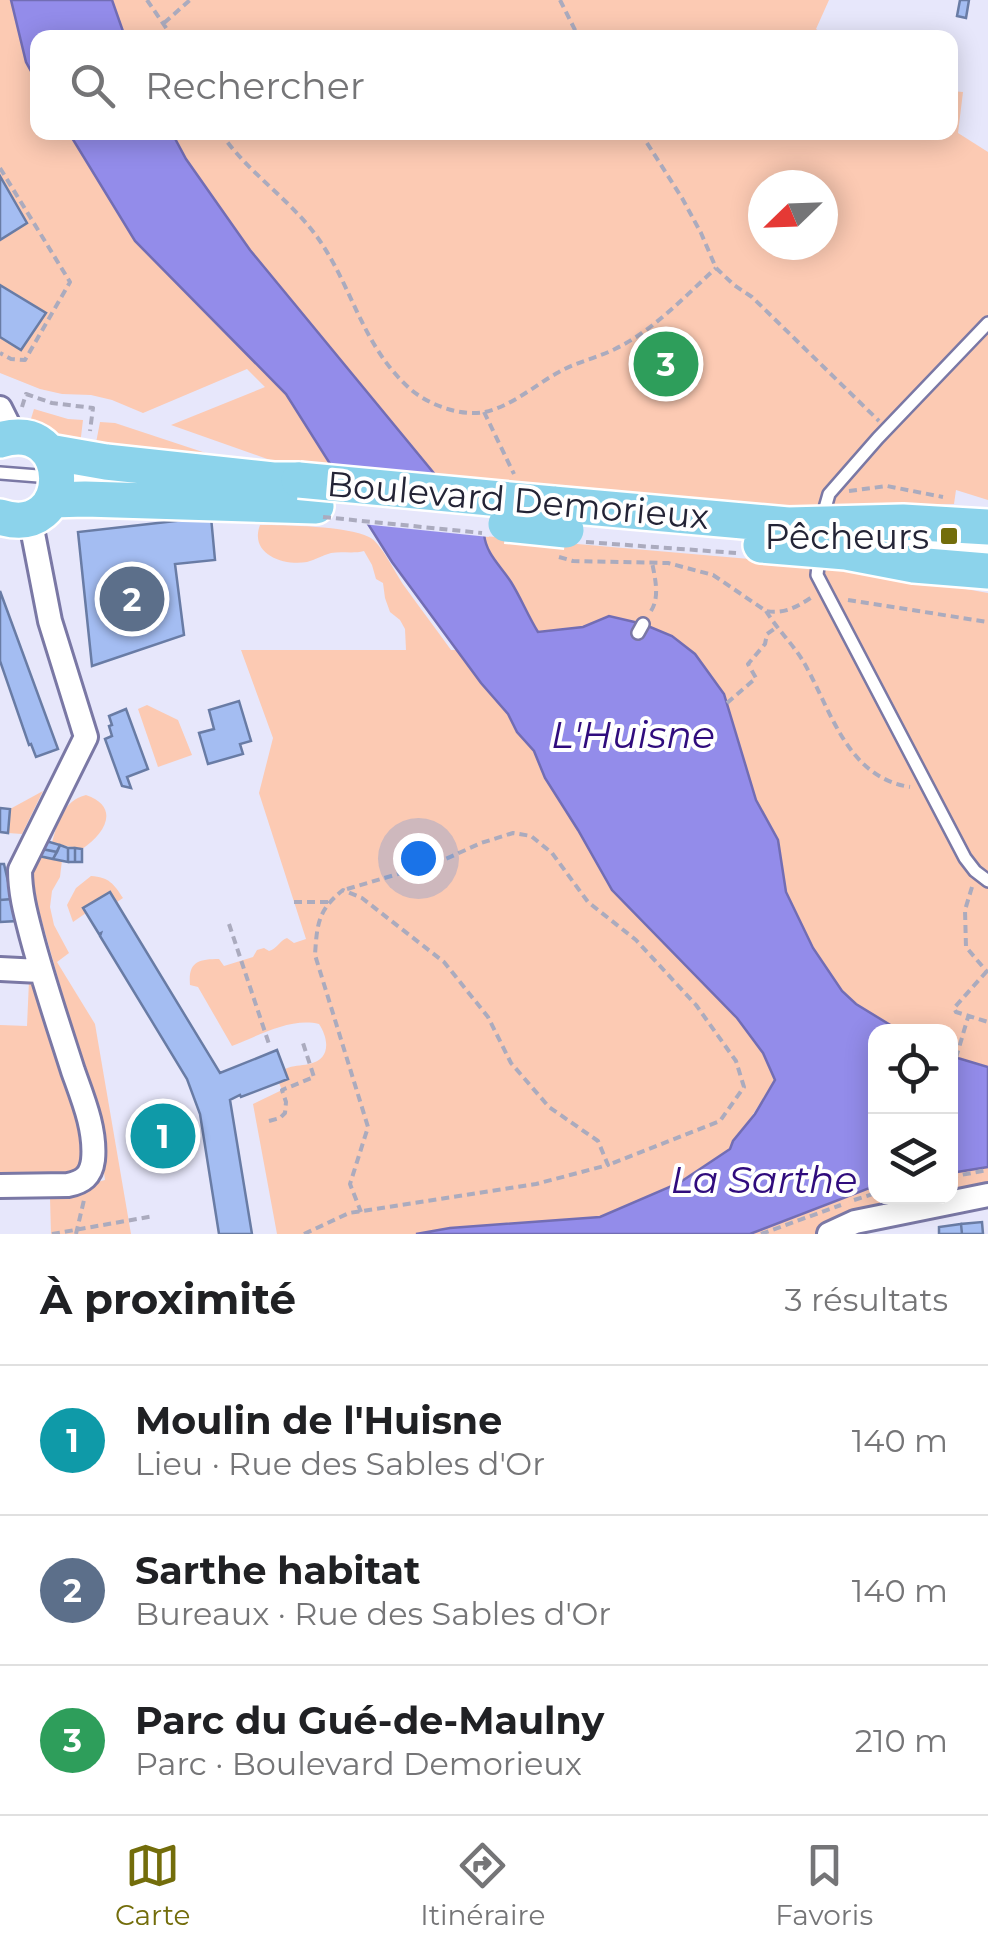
<!DOCTYPE html>
<html lang="fr">
<head>
<meta charset="utf-8">
<style>
  body { margin:0; font-family:Montserrat,sans-serif; background:#f2f2f2; color:#202124 }
  .controls { position:absolute; right:30px; bottom:30px; display:grid; overflow:hidden; border-radius:20px; box-shadow:0 5px 25px #0003 }
  .controls button { width:90px; height:90px; display:grid; place-items:center; padding:0; border:0; border-bottom:2px solid #e0e0e0; background:#fff; color:#202124; font:50px sans-serif }
  .compass { position:absolute; left:748px; top:170px; width:90px; height:90px; border-radius:50%; background:#fff; box-shadow:0 5px 25px #0003; rotate:247deg }
  .you { position:absolute; left:418px; top:858px; width:35px; height:35px; margin:-25px; border:8px solid #fff; border-radius:50%; background:#1a73e8; box-shadow:0 0 0 15px #1a73e833 }
  .badge { display:grid; place-items:center; width:65px; height:65px; border-radius:50%; background:#736d0b; color:#fff; font-size:32px; font-weight:700 }
  .pin { position:absolute; translate:-50% -50%; border:5px solid #fff; box-shadow:0 2px 10px #0006 }
  .list { margin:0; padding:0; list-style:none }
  h2 { display:flex; justify-content:space-between; align-items:center; height:130px; margin:0; padding:0 40px; font-size:42px }
  h2 small { font-size:32px; font-weight:400; color:#757577 }
  .list li { display:grid; grid-template-columns:65px 1fr auto; gap:30px; align-items:center; box-sizing:border-box; height:150px; padding:0 40px; border-top:2px solid #e0e0e0 }
  .list b { display:block; font-size:38px; white-space:nowrap }
  .list p { margin:0; font-size:32px; white-space:nowrap; color:#757577 }
  .list em { font-size:32px; font-style:normal; color:#757577 }
  .icon { flex:none; width:55px; height:55px; fill:none; stroke:currentColor; stroke-width:2; stroke-linecap:round; stroke-linejoin:round }
  .map { position:relative; flex:none; width:988px; height:1234px; overflow:hidden }
  .search { position:absolute; background:#fff; box-shadow:0 5px 25px #0003; left:30px; right:30px; top:30px; height:110px; display:flex; align-items:center; gap:25px; box-sizing:border-box; padding:0 35px; border-radius:20px; color:#757577; font-size:38px }
  .sheet { height:580px; background:#fff }
  nav { display:flex; justify-content:space-around; align-items:center; box-sizing:border-box; height:140px; border-top:2px solid #e0e0e0; background:#fff; font-size:28px; color:#757577 }
  nav a { display:grid; justify-items:center; gap:5px }
  nav .on { color:#736d0b }
  .map>svg:first-child { display:block }
  .green { fill:#fccab3; fill-rule:evenodd }
  .water { fill:#938cea; stroke:#726db4; stroke-width:2.5 }
  .pier { fill:#e7e7fb }
  .building { fill:#a4bdf2; stroke:#697ca5; stroke-width:2.5 }
  .lines { fill:none; stroke-linecap:round; stroke-linejoin:round }
  .lane-casing { stroke:#7a78a5; stroke-width:16 }
  .street-casing { stroke:#7a78a5; stroke-width:28 }
  .primary-casing { stroke:#fff; stroke-width:40 }
  .path { stroke:#ababbe; stroke-width:4; stroke-dasharray:8 5; stroke-linecap:butt }
  .lane { stroke:#fff; stroke-width:11 }
  .street { stroke:#fff; stroke-width:22 }
  .primary { stroke:#8cd3eb; stroke-width:35 }
  .primary-bridge-casing { stroke:#fff; stroke-width:40; stroke-linecap:butt }
  .path-bridge { stroke:#ababbe; stroke-width:4; stroke-dasharray:8 5; stroke-linecap:butt }
  .primary-bridge { stroke:#8cd3eb; stroke-width:35 }
  .poi-dot { fill:#736d0b; stroke:#fff; stroke-width:4 }
  .labels { text-anchor:middle; dominant-baseline:central; stroke-width:8; stroke-linejoin:round; paint-order:stroke }
  .street-label { font-size:35px; fill:#242436; stroke:#fff }
  .poi-label { font-size:35px; fill:#242436; stroke:#fff; text-anchor:end }
  .water-label { font-size:38px; font-style:italic; fill:#300c7d; stroke:#fff }
</style>
</head>
<body>
<div class="map">
<svg width="988" height="1234" viewBox="0 0 988 1234">
  <rect width="100%" height="100%" fill="#e7e7fb"/>
  <path class="green" d="M0 0H11L26 62 37 82 38 132 69 133 135 241 286 394 329 464 323 463V468L290 467 171 425 265 387 247 369 143 413 112 400 91 395 62 394 40 389 0 373V338L21 350 46 313 0 285V240L27 222 0 176Z
    M112 0H829L816 29 827 38 125 37Z
    M951 91 963 92 958 133 988 152V500L956 490 954 504 797 509 439 481 250 250 186 159 172 133 950 132ZM763 185H823V245H763Z
    M34 409 68 419 83 420 80 445 60 441 30 422Z
    M100 422 115 423 242 465 95 448Z
    M260 525C285 525 347 526 369 537 381 542 396 575 405 587 420 608 436 629 451 650H456L508 714 517 732 534 751 545 778 578 830 612 890 737 1018 763 1053 775 1081 730 1149 679 1183 600 1217 450 1228 416 1234H277L253 1104 282 1090 279 1083 288 1079 285 1069C294 1065 300 1066 309 1064 331 1060 329 1039 319 1024 291 1017 258 1036 232 1046L198 987 190 985C188 962 198 959 219 959L224 966 253 957 257 950 264 948 269 951C277 949 279 941 287 938L294 943 306 939 259 793 273 738 241 650H406L405 629 400 620 390 612 385 598 383 583 376 579 372 565 364 551C353 554 342 551 331 553 323 555 315 560 307 562 283 566 249 554 260 525Z
    M484 536 843 567 988 593V1067L951 1056 950 1032 900 1031 856 1004 842 991 813 948 786 892 778 840 756 800 724 694 695 654 672 636 643 624 609 616 583 627 538 632C529 617 522 602 514 587 505 569 486 557 484 536Z
    M147 705 178 720 192 755 158 767 138 709Z
    M43 791 22 834 8 833 10 809Z
    M86 795C121 807 105 834 82 849L52 843C57 823 64 800 86 795Z
    M39 856 62 860 60 877 52 891 50 907 54 925 69 953 57 962 95 1024 131 1234H51L50 1198 52 1194 105 1180 96 1113 30 879Z
    M91 876C109 877 114 884 123 898L117 902 110 892 83 908 86 913 73 922 67 905 76 888Z
    M29 981 33 982 83 1117 88 1161 73 1176 0 1182V1025L27 1026Z
    M988 1167V1195L829 1234H750L874 1187 875 1186 876 1196H950L951 1173Z"/>
  <path class="water" d="M11 0H112L125 37 38 38 37 82 26 62Z
    M69 133H172L186 159 250 250 484 534C486 554 500 565 511 582 521 598 528 616 538 632L583 627 609 616 643 624 672 636 695 654 724 694 756 800 778 840 786 892 813 948 842 991 856 1004 900 1031 876 1032 875 1186 750 1234H416L450 1228 600 1217 679 1183 730 1149 733 1141 755 1114 775 1080 763 1053 737 1018 612 890 578 830 545 778 534 751 517 732 508 714 481 683 392 562 286 394 135 241Z
    M951 1056 988 1067V1167L951 1173Z"/>
  <path class="pier" d="M328 471 446 481 487 531 489 537 362 524Z"/>
  <path class="building" d="M960 0H969L966 18 957 16Z
    M0 176 27 223 0 240Z
    M0 285 46 313 21 350 0 337Z
    M211 517 215 560 175 564 184 635 92 666 78 532Z
    M0 591 58 749 36 757 31 744 29 745 0 661Z
    M239 701 251 741 240 744 243 754 208 764 199 733 214 729 209 710Z
    M126 709 148 769 127 777 131 788 122 786 105 739 112 736 109 726 112 725 109 716Z
    M0 808 10 809 8 833 0 832Z
    M46 841 60 845 57 852 42 849Z
    M60 845 68 848V862L53 859Z
    M68 848H75V862H68Z
    M75 848 82 849V862H75Z
    M42 849 57 852 53 859 39 856Z
    M0 864H4L12 899 0 900Z
    M110 892 220 1073 277 1050 288 1079 241 1097 240 1095 230 1100 252 1234H219L200 1114 187 1079 100 936 101 933 99 934 83 908Z
    M12 899 17 921 0 922V900Z
    M167 1127 170 1143 158 1145 156 1128Z
    M982 1222 983 1234H962L961 1224Z
    M961 1224 962 1234H939V1227Z"/>
  <g class="lines">
    <defs>
      <path id="lane" d="M0 473 139 484
        M825 508 829 494 878 438 988 323
        M878 541 988 552
        M818 566 817 575 965 858 975 871 988 881
        M638 633 643 624"/>
      <path id="street" d="M0 408 14 436
        M0 969 40 971
        M0 1186 68 1185C83 1182 91 1176 93 1160 96 1130 83 1099 73 1071 59 1027 44 983 32 938 26 915 20 894 20 870L86 737 50 621 30 518
        M829 1234 855 1222 988 1195"/>
      <path id="primary" d="M0 440C75 416 76 541 0 517
        M49 452 106 462 273 480H299
        M52 500 85 499 316 506
        M553 504 788 525 903 522 988 527
        M761 545 846 552 914 565 988 571"/>
    </defs>
    <use href="#lane" class="lane-casing"/>
    <use href="#street" class="street-casing"/>
    <use href="#primary" class="primary-casing"/>
    <path class="path" d="M147 0 173 38
      M560 0 579 38
      M164 23 190 0
      M220 132C249 175 294 201 322 244 354 293 363 345 408 387 426 404 460 417 485 412 512 406 535 385 559 372 576 362 597 358 615 349 654 330 684 297 716 268
      M640 132 682 198 701 233 716 268 734 285 752 297 879 421
      M0 168 70 282 25 360 11 359 0 353
      M22 407 26 394 52 403 93 408 90 431
      M484 412 514 474
      M849 491 887 486 943 497
      M586 542 736 553
      M559 557 573 561 668 563 713 575 766 611C785 614 797 607 812 597
      M848 600 988 622
      M651 611C660 597 655 578 652 562
      M766 611C777 629 792 643 803 661 831 709 846 777 910 787
      M727 703 756 678 748 664 765 644 767 634 774 629
      M972 887 965 910 966 947 988 973
      M347 889 439 862 481 843 513 833 531 836 552 853 588 902 636 940 696 1005 736 1061 744 1087 720 1121 608 1165
      M294 902H328
      M229 924 269 1044
      M987 971 954 1008 956 1012 988 1022
      M956 1058 968 1017
      M269 1121 280 1118 285 1113 286 1102 282 1090 314 1077 302 1040
      M950 1177 988 1170
      M854 1200 876 1193
      M52 1234 154 1216
      M76 1234 84 1200
      M304 1234 349 1213 536 1184 608 1165 598 1141 549 1107 511 1063 488 1017 444 962 362 898 343 890C318 910 317 924 315 955L368 1127 350 1184 361 1212
      M761 1234 841 1205"/>
    <use href="#lane" class="lane"/>
    <use href="#street" class="street"/>
    <use href="#primary" class="primary"/>
    <defs>
      <path id="primary-bridge" d="M299 480 553 504
        M506 524 566 530"/>
    </defs>
    <use href="#primary-bridge" class="primary-bridge-casing"/>
    <path class="path-bridge" d="M323 517 482 533"/>
    <use href="#primary-bridge" class="primary-bridge"/>
  </g>
  <rect class="poi-dot" x="939" y="526" width="20" height="20" rx="5"/>
  <g class="labels">
    <g class="street-label">
      <text transform="translate(518 500) rotate(5)">Boulevard Demorieux</text>
    </g>
    <g class="poi-label">
      <text x="929" y="536">Pêcheurs</text>
    </g>
    <g class="water-label">
      <text x="633" y="734">L'Huisne</text>
      <text x="764" y="1179">La Sarthe</text>
    </g>
  </g>
</svg>
<div class="controls">
<button><svg class="icon" aria-label="locate" viewBox="0 0 24 24"><circle cx="12" cy="12" r="6"/><path d="M12 2v4M12 18v4M2 12h4M18 12h4"/></svg></button>
<button><svg class="icon" aria-label="layers" viewBox="0 0 24 24"><path d="M12 4l9 5-9 5-9-5zM3 14l9 5 9-5"/></svg></button>
</div>
<svg class="compass" viewBox="-18 -18 36 36"><path d="M0-13l5 13h-10z" fill="#e53935"/><path d="M0 13l5-13h-10z" fill="#757577"/></svg>
<div class="you"></div>
<div class="pin badge" style="left:163px;top:1136px;background:#0f9aa8">1</div>
<div class="pin badge" style="left:132px;top:599px;background:#5c6f8a">2</div>
<div class="pin badge" style="left:666px;top:364px;background:#2e9e5b">3</div>
<div class="search"><svg class="icon" aria-label="search" viewBox="0 0 24 24"><circle cx="10" cy="10" r="6"/><path d="M15 15l6 6"/></svg>Rechercher</div>
</div>
<section class="sheet">
<h2>À proximité<small>3 résultats</small></h2>
<ul class="list">
<li><span class="badge" style="background:#0f9aa8">1</span><div><b>Moulin de l'Huisne</b><p>Lieu · Rue des Sables d'Or</p></div><em>140 m</em></li>
<li><span class="badge" style="background:#5c6f8a">2</span><div><b>Sarthe habitat</b><p>Bureaux · Rue des Sables d'Or</p></div><em>140 m</em></li>
<li><span class="badge" style="background:#2e9e5b">3</span><div><b>Parc du Gué-de-Maulny</b><p>Parc · Boulevard Demorieux</p></div><em>210 m</em></li>
</ul>
</section>
<nav>
<a class="on"><svg class="icon" aria-label="map" viewBox="0 0 24 24"><path d="M3 6l6-2 6 2 6-2v14l-6 2-6-2-6 2zM9 4v14M15 6v14"/></svg>Carte</a>
<a><svg class="icon" aria-label="directions" viewBox="0 0 24 24"><path d="M12 3l9 9-9 9-9-9zM9 14v-3h6M13 9l2 2-2 2"/></svg>Itinéraire</a>
<a><svg class="icon" aria-label="saved" viewBox="0 0 24 24"><path d="M7 4h10v16l-5-4-5 4z"/></svg>Favoris</a>
</nav>
</body>
</html>
